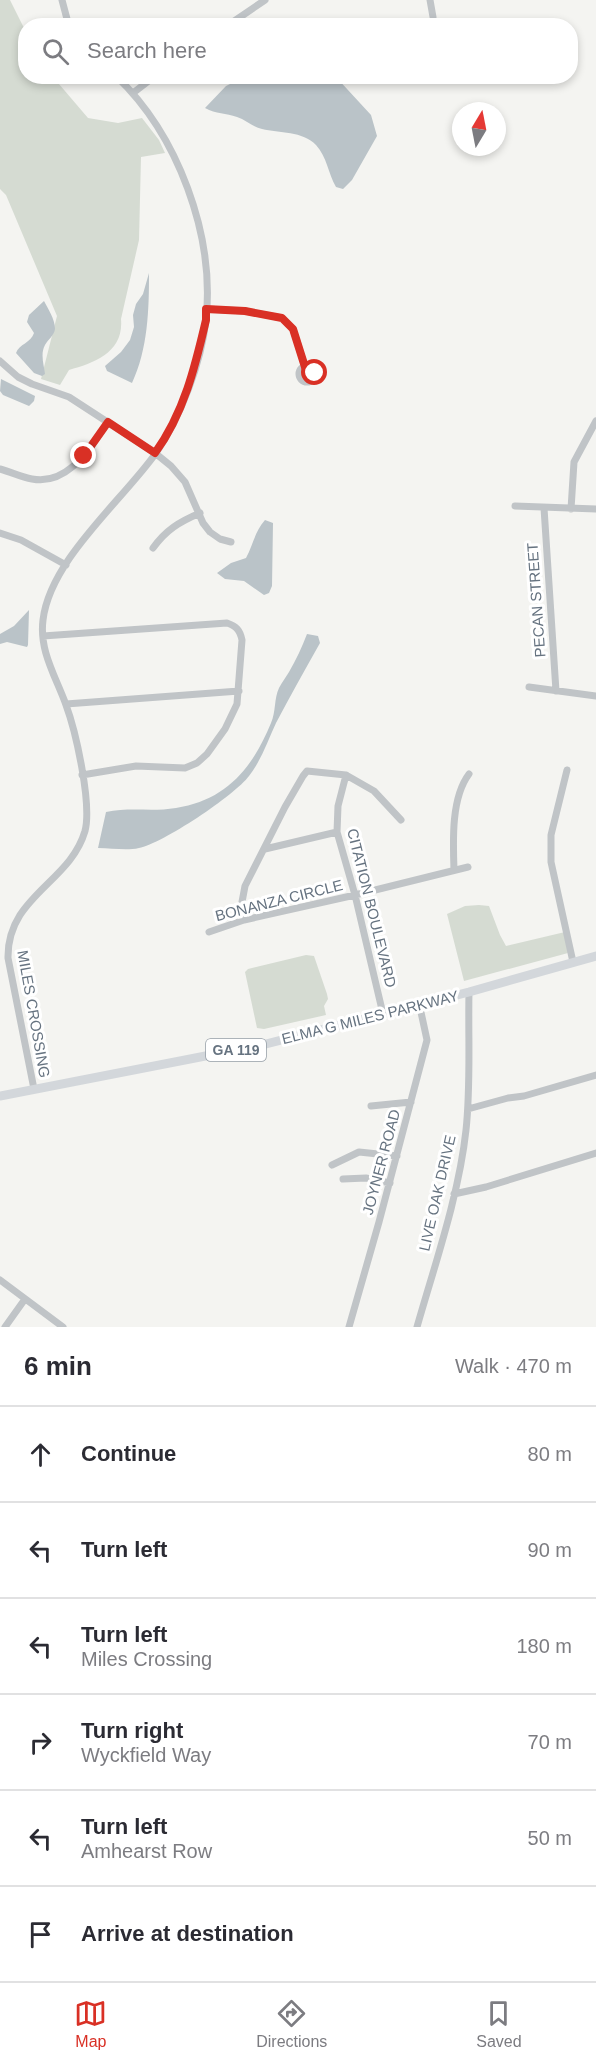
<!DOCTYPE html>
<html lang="en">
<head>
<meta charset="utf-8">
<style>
  body { margin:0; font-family:Helvetica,sans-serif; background:#f2f2f3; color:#2b2b33 }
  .compass { position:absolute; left:452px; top:102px; width:54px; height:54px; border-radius:50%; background:#fff; box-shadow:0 3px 9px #0003; rotate:10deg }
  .stop { position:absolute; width:18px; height:18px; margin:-14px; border:4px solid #d93025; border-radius:50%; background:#fff }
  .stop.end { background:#d93025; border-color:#fff; box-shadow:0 2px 6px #0008 }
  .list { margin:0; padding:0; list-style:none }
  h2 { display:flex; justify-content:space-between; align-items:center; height:78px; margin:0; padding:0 24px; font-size:26px }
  h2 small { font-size:20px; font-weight:400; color:#7c7c81 }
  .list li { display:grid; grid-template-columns:39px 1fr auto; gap:18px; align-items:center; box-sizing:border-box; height:96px; padding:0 24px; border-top:2px solid #e1e1e2 }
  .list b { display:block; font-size:22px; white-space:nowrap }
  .list p { margin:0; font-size:20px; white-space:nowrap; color:#7c7c81 }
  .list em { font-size:20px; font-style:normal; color:#7c7c81 }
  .icon { flex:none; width:33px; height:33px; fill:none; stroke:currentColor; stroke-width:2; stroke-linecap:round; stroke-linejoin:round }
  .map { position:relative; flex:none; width:596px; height:1327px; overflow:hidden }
  .search { position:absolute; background:#fff; box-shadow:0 3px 9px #0003; left:18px; right:18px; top:18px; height:66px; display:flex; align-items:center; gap:15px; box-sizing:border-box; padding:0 21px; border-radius:24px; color:#7c7c81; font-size:22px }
  .sheet { height:654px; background:#fff }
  nav { display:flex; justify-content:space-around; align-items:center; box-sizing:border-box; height:84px; border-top:2px solid #e1e1e2; background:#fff; font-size:16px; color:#7c7c81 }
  nav a { display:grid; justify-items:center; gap:3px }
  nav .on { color:#d93025 }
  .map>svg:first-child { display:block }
  .green { fill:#d5dbd2 }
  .water { fill:#bac3c8 }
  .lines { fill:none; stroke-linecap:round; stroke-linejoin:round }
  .minor { stroke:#c0c4c7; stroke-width:7 }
  .major { stroke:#d3d7db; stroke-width:9 }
  .route { stroke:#d93025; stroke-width:8 }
  .labels { text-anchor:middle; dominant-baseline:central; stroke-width:6; stroke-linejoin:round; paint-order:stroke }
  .shield { fill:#fff; stroke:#949da6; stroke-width:1.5 }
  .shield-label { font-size:14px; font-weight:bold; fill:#667380 }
  .street-label { font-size:15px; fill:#667380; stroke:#fff }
</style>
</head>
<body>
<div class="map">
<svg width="596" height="1327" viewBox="0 0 596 1327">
  <rect width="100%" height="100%" fill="#f4f4f1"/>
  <path class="green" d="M0 0H10L25 30 26 76 53 77 88 118 118 123 142 118 159 140 165 153 141 157 139 240 121 319C124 352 95 363 69 370L60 385 41 379 57 316 6 195 0 189Z
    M479 905 489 906 500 935 506 946 565 932 568 953 464 981 447 914 465 906Z
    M306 955 314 956 327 994 328 999 324 1006 326 1015 264 1029 257 1028 245 972 248 969Z"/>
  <path class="water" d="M244 77H336L371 115 377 136 352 180 343 189 336 187C328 173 327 157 316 145 303 131 279 133 262 129 253 127 246 120 237 117 226 113 216 114 205 108L226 86Z
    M149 273C149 310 148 349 132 383L107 371 105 366 121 352 130 340 134 327 133 315 136 304 143 294Z
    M44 301C48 309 55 319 55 329 54 336 48 339 45 345 40 354 44 365 45 374L42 376 34 373 16 353C19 344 31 343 34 333L27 322 29 315Z
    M1 379 35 396 34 401 29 406 3 395 0 391Z
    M265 520 273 523 272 586 269 593 264 595 244 581 225 579 217 573 231 563 246 558C253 545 255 531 265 520Z
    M29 610 28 645 27 647 7 642 0 644V634L14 626Z
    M307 634 318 636 320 643C305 670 290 696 276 723 268 740 261 761 249 776 235 795 162 844 139 848 126 851 112 848 98 848L106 812C129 807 153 812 176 808 226 800 252 769 271 723 276 712 274 698 279 688 282 682 286 677 289 672 296 660 302 647 307 634Z"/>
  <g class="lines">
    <path class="minor" d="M62 0 67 19 71 26
      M430 0 433 17
      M227 26 265 0
      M133 93 155 76
      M206 309 245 311 282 318 293 329 305 367
      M0 361 18 377 32 384 69 397 155 453 171 466 185 482 203 523 210 532 220 539 231 542
      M299 374a8 8 0 1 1 16 0a8 8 0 1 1-16 0Z
      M0 469C11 472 21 477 32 479 69 486 90 447 108 422
      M515 506 596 509
      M544 508 556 691
      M571 509 574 462 596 421
      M0 533 21 540 66 565
      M153 548C166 530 179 522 200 513
      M43 636 227 623C236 626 240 630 242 640L237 704 225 729 207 754 197 763 185 768 136 766 82 775
      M529 687 596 696
      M66 704 239 691
      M567 770 551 835V862L573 962
      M346 775 338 806 337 832 355 895 383 1014
      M265 849 337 832
      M454 870C453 841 451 798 469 774
      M244 920 242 902 245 886 285 807 303 776 307 771 346 775 374 791 401 820
      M209 932 244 920 355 895 468 867
      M34 1089 8 958C7 896 70 883 85 831 92 804 76 732 66 705 56 677 39 651 43 620 50 560 122 501 156 453 181 417 201 363 206 320 215 235 178 135 116 76
      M371 1106 411 1102
      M468 1109 508 1098 524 1096 596 1075
      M332 1165 359 1152 397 1156
      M343 1179 366 1178 390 1183
      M454 1194 486 1187 596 1153
      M0 1280 63 1327
      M5 1327 25 1299
      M349 1327 379 1222 427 1040 419 1003
      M417 1327C435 1264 459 1195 466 1130 471 1084 468 1037 469 992"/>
    <path class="major" d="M0 1096 262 1045 469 992 596 956"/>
  </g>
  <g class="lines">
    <path class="route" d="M84 456 108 422 155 453C184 413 195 367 206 320V309L245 311 282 318 293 329 305 367 312 368 315 373"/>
  </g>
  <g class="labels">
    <rect class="shield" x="206" y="1039" width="60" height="22" rx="4.5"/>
    <g class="shield-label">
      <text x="236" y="1050">GA 119</text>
    </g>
    <g class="street-label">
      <text transform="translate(536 600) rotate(-94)">PECAN STREET</text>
      <text transform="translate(279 900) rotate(-14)">BONANZA CIRCLE</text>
      <text transform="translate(372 908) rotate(76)">CITATION BOULEVARD</text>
      <text transform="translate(34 1014) rotate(80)">MILES CROSSING</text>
      <text transform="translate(370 1017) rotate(-14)">ELMA G MILES PARKWAY</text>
      <text transform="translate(381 1162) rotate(-75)">JOYNER ROAD</text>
      <text transform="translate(437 1193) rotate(-77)">LIVE OAK DRIVE</text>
    </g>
  </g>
</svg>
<svg class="compass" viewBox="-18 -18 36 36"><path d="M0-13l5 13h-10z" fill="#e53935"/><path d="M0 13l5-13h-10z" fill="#7c7c81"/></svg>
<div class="stop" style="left:315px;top:373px"></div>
<div class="stop end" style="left:84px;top:456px"></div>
<div class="search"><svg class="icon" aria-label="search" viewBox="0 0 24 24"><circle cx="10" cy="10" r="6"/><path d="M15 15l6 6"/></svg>Search here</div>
</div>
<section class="sheet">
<h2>6 min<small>Walk · 470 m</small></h2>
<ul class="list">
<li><svg class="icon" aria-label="ahead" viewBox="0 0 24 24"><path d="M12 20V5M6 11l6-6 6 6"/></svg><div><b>Continue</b></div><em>80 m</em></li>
<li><svg class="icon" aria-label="left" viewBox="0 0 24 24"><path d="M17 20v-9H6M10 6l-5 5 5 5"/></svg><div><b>Turn left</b></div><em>90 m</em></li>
<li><svg class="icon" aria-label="left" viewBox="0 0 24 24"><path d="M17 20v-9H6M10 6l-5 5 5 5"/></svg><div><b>Turn left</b><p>Miles Crossing</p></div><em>180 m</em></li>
<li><svg class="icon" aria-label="right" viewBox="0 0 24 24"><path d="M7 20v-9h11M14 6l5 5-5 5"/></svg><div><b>Turn right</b><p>Wyckfield Way</p></div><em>70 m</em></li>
<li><svg class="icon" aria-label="left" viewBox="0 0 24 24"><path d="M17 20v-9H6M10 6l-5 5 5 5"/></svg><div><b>Turn left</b><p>Amhearst Row</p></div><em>50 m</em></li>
<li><svg class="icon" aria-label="arrive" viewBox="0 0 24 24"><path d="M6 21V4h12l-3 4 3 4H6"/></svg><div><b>Arrive at destination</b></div></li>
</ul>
</section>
<nav>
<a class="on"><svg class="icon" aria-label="map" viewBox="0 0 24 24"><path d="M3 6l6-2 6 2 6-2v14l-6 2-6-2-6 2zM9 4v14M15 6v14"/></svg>Map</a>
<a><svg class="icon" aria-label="directions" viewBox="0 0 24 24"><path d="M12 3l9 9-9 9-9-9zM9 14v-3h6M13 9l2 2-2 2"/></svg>Directions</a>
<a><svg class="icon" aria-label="saved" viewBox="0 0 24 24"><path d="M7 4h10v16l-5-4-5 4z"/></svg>Saved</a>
</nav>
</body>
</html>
